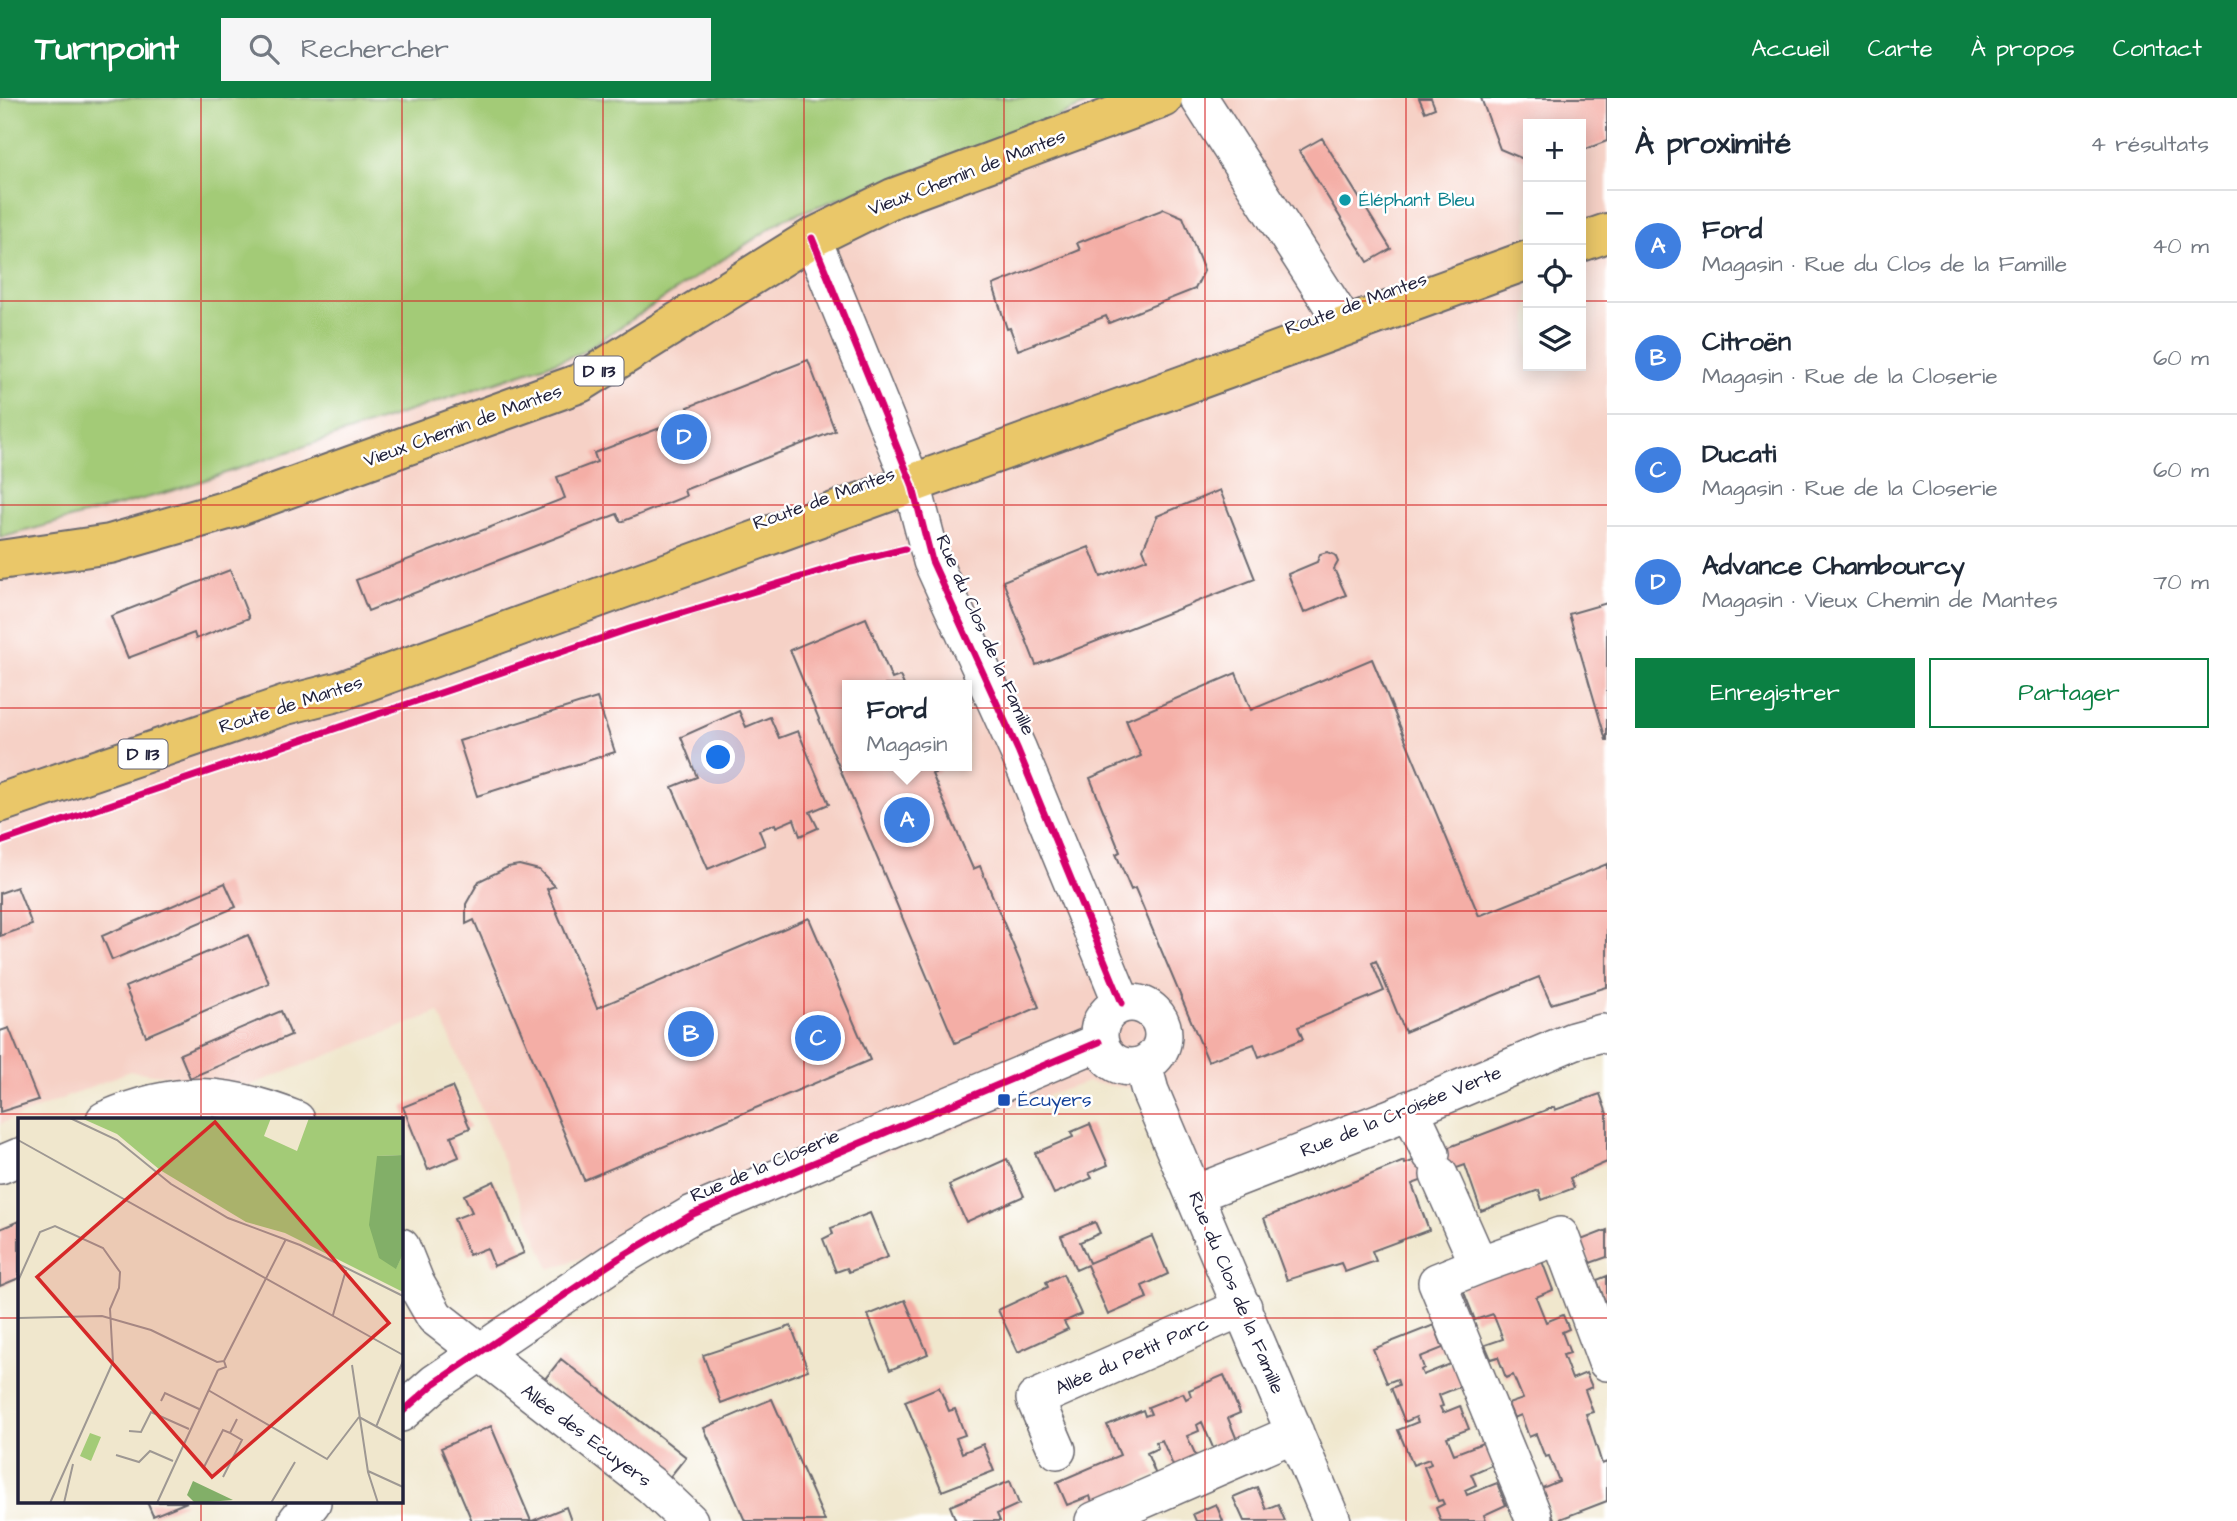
<!DOCTYPE html>
<html lang="fr">
<head>
<meta charset="utf-8">
<style>
  body { margin:0; font-family:"Architects Daughter",sans-serif; background:#f6f6f7; color:#1f2937 }
  .controls { position:absolute; right:21px; top:21px; display:grid; overflow:hidden; border-radius:0px; box-shadow:0 4px 18px #0003 }
  .controls button { width:63px; height:63px; display:grid; place-items:center; padding:0; border:0; border-bottom:2px solid #e0e1e3; background:#fff; color:#1f2937; font:35px sans-serif }
  .you { position:absolute; left:719px; top:660px; width:24px; height:24px; margin:-18px; border:5px solid #fff; border-radius:50%; background:#1a73e8; box-shadow:0 0 0 10px #1a73e833 }
  .badge { display:grid; place-items:center; width:46px; height:46px; border-radius:50%; background:#0b8043; color:#fff; font-size:23px; font-weight:700 }
  .pin { position:absolute; translate:-50% -50%; border:4px solid #fff; box-shadow:0 2px 7px #0006 }
  .popup { position:absolute; left:842px; top:582px; width:130px; height:91px; box-sizing:border-box; display:grid; place-content:center; border-radius:0px; background:#fff; filter:drop-shadow(0 2px 5px #0005); font-size:23px; white-space:nowrap; color:#747a83 }
  .popup b { font-size:26px; color:#1f2937 }
  .popup::after { content:''; position:absolute; left:50%; top:100%; margin-left:-14px; border:14px solid transparent; border-top-color:#fff }
  .list { margin:0; padding:0; list-style:none }
  h2 { display:flex; justify-content:space-between; align-items:center; height:91px; margin:0; padding:0 28px; font-size:30px }
  h2 small { font-size:23px; font-weight:400; color:#747a83 }
  .list li { display:grid; grid-template-columns:46px 1fr auto; gap:21px; align-items:center; box-sizing:border-box; height:112px; padding:0 28px; border-top:2px solid #e0e1e3 }
  .list b { display:block; font-size:26px; white-space:nowrap }
  .list p { margin:0; font-size:23px; white-space:nowrap; color:#747a83 }
  .list em { font-size:23px; font-style:normal; color:#747a83 }
  .actions { display:flex; gap:14px; padding:21px 28px }
  .actions a { flex:1; padding:16px 0; border:2px solid #0b8043; border-radius:0px; text-align:center; font-size:24px; color:#0b8043 }
  .actions .main { background:#0b8043; color:#fff }
  .icon { flex:none; width:38px; height:38px; fill:none; stroke:currentColor; stroke-width:2; stroke-linecap:round; stroke-linejoin:round }
  .map { position:relative; flex:none; width:1607px; height:1423px; overflow:hidden }
  header { display:flex; align-items:center; gap:42px; box-sizing:border-box; height:98px; padding:0 35px; background:#0b8043; color:#fff }
  header strong { font-size:33px }
  nav { display:flex; gap:38px; margin-inline-start:auto; font-size:24px }
  .search { width:490px; height:63px; background:#f6f6f7; display:flex; align-items:center; gap:18px; box-sizing:border-box; padding:0 24px; border-radius:0px; color:#747a83; font-size:26px }
  main { display:flex }
  aside { flex:1; background:#fff }
  .map>svg:first-child { display:block }
  .built { fill:#f6d1c6; fill-rule:evenodd }
  .green { fill:#a3cb77; stroke:#627659; stroke-width:2 }
  .building { fill:#f4aea6 }
  .lines { fill:none; stroke-linecap:round; stroke-linejoin:round }
  .minor-casing { stroke:#6a676e; stroke-width:40 }
  .major-casing { stroke:#6a676e; stroke-width:42 }
  .minor { stroke:#fff; stroke-width:37 }
  .major { stroke:#eac769; stroke-width:38 }
  .cycleway-casing { stroke:#fff; stroke-width:11 }
  .cycleway { stroke:#d6006c; stroke-width:7 }
  .grid { fill:none; stroke:#d62828; stroke-width:2; stroke-opacity:0.55 }
  .culture-dot { fill:#0f9aa8; stroke:#fff; stroke-width:2.5 }
  .transit-dot { fill:#1a4fb4; stroke:#fff; stroke-width:2.5 }
  .labels { text-anchor:middle; dominant-baseline:central; stroke-width:5; stroke-linejoin:round; paint-order:stroke }
  .shield { fill:#fff; stroke:#646476; stroke-width:2 }
  .shield-label { font-size:18px; font-weight:bold; fill:#22223b }
  .street-label { font-size:19px; fill:#22223b; stroke:#fff }
  .culture-label { font-size:19px; fill:#0d838f; stroke:#fff; text-anchor:start }
  .transit-label { font-size:19px; fill:#164399; stroke:#fff; text-anchor:start }
  .inset-road { fill:none; stroke:#9e9893; stroke-width:2 }
  .view { fill:#d62828; fill-opacity:0.15; stroke:#d62828; stroke-width:3.5 }
  .inset-edge { fill:none; stroke:#22223b; stroke-width:3.5 }
</style>
</head>
<body>
<header>
<strong>Turnpoint</strong>
<div class="search"><svg class="icon" aria-label="search" viewBox="0 0 24 24"><circle cx="10" cy="10" r="6"/><path d="M15 15l6 6"/></svg>Rechercher</div>
<nav><a>Accueil</a><a>Carte</a><a>À propos</a><a>Contact</a></nav>
</header>
<main>
<div class="map">
<svg width="1607" height="1423" viewBox="0 0 1607 1423">
  <rect width="100%" height="100%" fill="#fff"/>
  <filter id="ink" filterUnits="userSpaceOnUse"><feTurbulence type="fractalNoise" baseFrequency=".0143" numOctaves="2"/><feDisplacementMap in="SourceGraphic" scale="14" xChannelSelector="R" yChannelSelector="G"/><feConvolveMatrix kernelMatrix="1 2 1 2 8 2 1 2 1" color-interpolation-filters="sRGB"/></filter>
  <filter id="wash" filterUnits="userSpaceOnUse"><feTurbulence type="fractalNoise" baseFrequency=".00686" numOctaves="4" result="noise"/><feDisplacementMap in="SourceGraphic" scale="28" xChannelSelector="R" yChannelSelector="G"/><feGaussianBlur stdDeviation="1.57" result="paint"/><feColorMatrix in="noise" values="0 0 0 0 0 0 0 0 0 0 0 0 0 0 0 0 0 1.4 0 .05"/><feComposite in="paint" operator="in"/></filter>
  <g filter="url(#wash)">
    <rect width="100%" height="100%" fill="#f0e7cd"/>
    <path class="built" d="M1100 0H1607V936L1195 1096 1150 993 1087 984 550 1171 439 914 249 988 130 973 0 1026V440L172 393 579 256 786 120 1040 27ZM1528 26H1581V268H1528ZM848 587H967V668H848Z"/>
    <path class="green" d="M0 0H1100L1040 27 786 120 579 256 172 393 0 440Z"/>
    <g id="blocks">
      <path class="building" d="M1419 0H1431L1435 10 1425 14Z
        M1481 0H1607V43L1581 53V26H1528V63L1500 51Z
        M1322 40 1391 151 1368 164 1299 53Z
        M1164 111 1183 119 1204 173 1195 191 1109 225 1106 218 1018 252 1010 230 1007 231 993 187 1080 152 1077 145Z
        M808 262 835 333 684 392 686 398 621 424 617 416 368 513 356 482 565 400 557 379 597 364 594 355 660 330 662 333 693 322 688 309Z
        M1220 392 1255 481 1036 567 1003 483 1089 449 1101 479 1147 461 1143 451 1157 418Z
        M1327 454 1335 457 1338 464 1334 471 1346 497 1304 515 1288 476 1317 464 1320 456Z
        M230 472 249 520 196 541 194 535 128 560 111 518Z
        M1607 505V642H1606L1569 516Z
        M866 520 892 581 900 578 904 587H848V668H938L940 673 932 676 973 771 980 768 1039 909 955 945 790 552Z
        M1372 561 1479 818 1607 766V889L1551 906 1539 879 1405 934 1376 863 1372 865 1384 893 1298 929 1303 941 1259 959 1254 946 1208 963 1135 790 1131 792 1116 756 1120 754 1090 680 1141 658 1126 622 1236 575 1251 612Z
        M597 600 615 654 477 698 459 643Z
        M739 613 746 629 770 619 779 640 798 633 829 706 810 714 818 730 800 738 794 721 776 729 775 726 759 732 765 747 708 771 672 689 697 679 681 639Z
        M519 767 539 772 555 788 547 791 597 910 809 820 870 962 584 1082 474 822 466 826V806L479 783 508 769Z
        M225 785 236 809 112 862 102 838Z
        M17 789 32 827 0 838V795Z
        M248 837 269 885 146 938 125 889Z
        M281 913 291 937 190 980 180 956Z
        M9 930 38 1002 0 1014V933Z
        M452 989 470 1030 451 1038 459 1059 428 1072 403 1009Z
        M1600 996 1607 1016V1064L1570 1080 1574 1090 1542 1102 1539 1092 1481 1113 1465 1067 1412 1086 1429 1132 1372 1153 1376 1163 1345 1174 1341 1165 1287 1182 1264 1120 1404 1063 1405 1066 1554 1009 1555 1012Z
        M1090 1026 1108 1067 1089 1075 1092 1080 1054 1096 1035 1055 1073 1039 1071 1034Z
        M1007 1061 1024 1098 966 1124 949 1087Z
        M494 1083 524 1155 494 1168 487 1150 469 1157 454 1121 472 1114 464 1097Z
        M870 1115 888 1159 849 1174 847 1170 836 1174 823 1141 833 1136 831 1130Z
        M19 1123V1180L0 1188V1131Z
        M1095 1124 1100 1135 1080 1144 1089 1165 1152 1138 1168 1176 1142 1188 1147 1200 1108 1217 1087 1167 1076 1172 1061 1138Z
        M1607 1132V1159L1590 1165 1581 1142Z
        M1540 1158 1553 1192 1536 1199 1546 1224 1563 1217 1569 1231 1562 1234 1570 1255 1563 1257 1572 1281 1586 1275 1592 1289 1585 1292 1593 1314 1586 1316 1602 1366 1607 1364V1403L1555 1423 1542 1390 1559 1383 1549 1358 1545 1359 1536 1336 1529 1339 1521 1317 1514 1320 1508 1306 1523 1301 1513 1277 1506 1280 1498 1259 1491 1261 1485 1247 1503 1241 1493 1216 1475 1222 1462 1189Z
        M1063 1176 1081 1216 1064 1224 1068 1231 1018 1254 998 1212 1048 1189 1046 1184Z
        M1607 1178V1208L1597 1182Z
        M905 1202 928 1256 890 1272 868 1217Z
        M1434 1227 1443 1250 1420 1259 1424 1270 1421 1272 1423 1277 1453 1265 1462 1288 1439 1297 1443 1308 1440 1309 1443 1315 1460 1308 1469 1331 1447 1339 1454 1356 1485 1344 1494 1366 1471 1376 1476 1387 1465 1392 1467 1397 1497 1385 1506 1407 1484 1417 1486 1423H1441L1436 1410 1444 1406 1442 1402 1438 1403 1424 1369 1431 1366 1429 1361 1413 1367 1398 1332 1418 1324 1416 1319 1405 1324 1391 1290 1399 1287 1397 1281 1387 1285 1373 1251Z
        M791 1228 808 1272 721 1305 703 1257Z
        M561 1261 686 1359 669 1380 544 1282Z
        M1224 1277 1240 1315 1228 1320 1237 1342 1214 1352 1202 1324 1197 1327 1199 1333 1187 1338 1197 1360 1174 1370 1162 1342 1156 1344 1158 1350 1147 1355 1156 1377 1092 1404 1090 1398 1067 1407 1057 1384 1120 1357 1107 1327 1143 1312 1145 1318 1151 1316 1148 1309 1183 1295 1186 1301 1191 1298 1189 1292Z
        M939 1289 949 1313 955 1311 965 1337 956 1340 962 1355 983 1346 994 1373 942 1393 905 1303Z
        M772 1301 825 1423H745L704 1330Z
        M491 1328 531 1423H472L441 1350Z
        M1010 1383 1019 1406 997 1416 1000 1423H956L950 1408Z
        M1257 1389 1266 1411 1278 1406 1285 1423H1244L1233 1399Z
        M147 1404H187L153 1418Z
        M1216 1406 1223 1423H1196L1193 1416Z
        M566 1409 571 1423H532Z"/>
    </g>
  </g>
  <g filter="url(#ink)">
    <use href="#blocks" fill-opacity="0" stroke="#6a676e" stroke-width="2"/>
    <g class="lines">
      <defs>
        <path id="minor" d="M1199 0 1345 227
          M812 140 912 386 932 463 1018 652 1122 905
          M1099 937a32 32 0 1 1 64 0a32 32 0 1 1-64 0Z
          M1143 967 1150 993 1332 1423
          M1410 1011 1431 1056
          M105 1022C177 991 224 993 296 1022
          M0 1067 19 1059
          M1439 1077 1479 1167 1437 1184 1533 1418
          M1195 1096 1393 1019 1573 943 1602 935 1607 937
          M401 1149 416 1186 435 1219 652 1388 689 1423
          M1479 1167 1560 1138 1607 1264
          M401 1315 435 1285 619 1160 693 1116 1099 944
          M1057 1352 1035 1301 1243 1209
          M297 1423 312 1404
          M1094 1423 1295 1335"/>
        <path id="major" d="M1581 144 1607 135
          M0 462 110 446 231 411 580 285 812 140 893 100 1163 0
          M0 705 286 607 341 593 1528 162"/>
      </defs>
      <use href="#minor" class="minor-casing"/>
      <use href="#major" class="major-casing"/>
      <use href="#minor" class="minor"/>
      <use href="#major" class="major"/>
      <defs>
        <path id="cycleway" d="M812 140 912 386 932 463 1018 652 1122 905
          M0 744 629 531 851 464 905 451
          M401 1315 435 1285 619 1160 693 1116 1099 944"/>
      </defs>
      <use href="#cycleway" class="cycleway-casing"/>
      <use href="#cycleway" class="cycleway"/>
    </g>
  </g>
  <path class="grid" d="M201 0V1022M402 0V1423M603 0V1423M804 0V1423M1004 0V1423M1205 0V1423M1406 0V1423M0 203H1528M1581 203H1607M0 407H1607M0 610H1607M0 813H1607M0 1016H1607M0 1220H19M401 1220H1607M201 1404V1423"/>
  <circle class="culture-dot" cx="1345" cy="102" r="7"/>
  <rect class="transit-dot" x="997" y="995" width="14" height="14" rx="3.5"/>
  <g class="labels">
    <g class="shield">
      <rect x="574.5" y="258.5" width="49" height="29" rx="5"/>
      <rect x="118.5" y="641.5" width="49" height="29" rx="5"/>
    </g>
    <g class="shield-label">
      <text x="599" y="273">D 113</text>
      <text x="143" y="656">D 113</text>
    </g>
    <g class="street-label">
      <text transform="translate(967 75) rotate(-21)">Vieux Chemin de Mantes</text>
      <text transform="translate(1356 206) rotate(-20)">Route de Mantes</text>
      <text transform="translate(463 328) rotate(-20)">Vieux Chemin de Mantes</text>
      <text transform="translate(824 401) rotate(-20)">Route de Mantes</text>
      <text transform="translate(985 537) rotate(66)">Rue du Clos de la Famille</text>
      <text transform="translate(291 607) rotate(-18)">Route de Mantes</text>
      <text transform="translate(1401 1014) rotate(-22)">Rue de la Croisée Verte</text>
      <text transform="translate(765 1068) rotate(-23)">Rue de la Closerie</text>
      <text transform="translate(1236 1195) rotate(67)">Rue du Clos de la Famille</text>
      <text transform="translate(1132 1258) rotate(-24)">Allée du Petit Parc</text>
      <text transform="translate(586 1338) rotate(37)">Allée des Ecuyers</text>
    </g>
    <g class="culture-label">
      <text x="1359" y="102">Éléphant Bleu</text>
    </g>
    <g class="transit-label">
      <text x="1018" y="1002">Écuyers</text>
    </g>
  </g>
  <g transform="translate(18 1020)">
    <rect width="385" height="385" fill="#f0e7cd"/>
    <path d="M63 0H253L246 18 279 33 291 0H385V37L359 38 378 150 385 136V174L267 115 228 104 142 52 99 16ZM72 315 83 319 73 343 62 338Z" fill="#a3cb77"/>
    <path d="M385 37V136L378 151 361 140 351 107 359 38ZM175 363 215 382 177 385 169 377Z" fill="#82af68"/>
    <path class="inset-road" d="M52 0 99 22 153 66 210 100 282 127 385 178M0 22 385 237M0 163 22 114 37 108 85 130 102 154 101 170 92 191 95 244 32 385M315 197 328 152M0 200 84 198 133 212 199 244 206 243 208 249 200 252M206 243 268 121M334 247 350 354 360 385M190 272 309 341 341 299M143 283 147 275 181 291M341 299 385 323M358 309 385 243M111 313 123 314 133 294 171 311M98 337 121 344 132 333 155 343M186 349 205 312 212 315 219 301M350 353 385 369M205 359 224 322 212 315M46 385 55 346M139 385 200 252M253 385 277 344"/>
    <path class="view" d="M197 4 371 205 194 359 19 159Z"/>
    <rect width="385" height="385" class="inset-edge"/>
  </g>
</svg>
<div class="controls">
<button>+</button>
<button>−</button>
<button><svg class="icon" aria-label="locate" viewBox="0 0 24 24"><circle cx="12" cy="12" r="6"/><path d="M12 2v4M12 18v4M2 12h4M18 12h4"/></svg></button>
<button><svg class="icon" aria-label="layers" viewBox="0 0 24 24"><path d="M12 4l9 5-9 5-9-5zM3 14l9 5 9-5"/></svg></button>
</div>
<div class="you"></div>
<div class="pin badge" style="left:907px;top:722px;background:#3f7fe0">A</div>
<div class="popup"><b>Ford</b>Magasin</div>
<div class="pin badge" style="left:691px;top:936px;background:#3f7fe0">B</div>
<div class="pin badge" style="left:818px;top:940px;background:#3f7fe0">C</div>
<div class="pin badge" style="left:684px;top:339px;background:#3f7fe0">D</div>
</div>
<aside>
<h2>À proximité<small>4 résultats</small></h2>
<ul class="list">
<li><span class="badge" style="background:#3f7fe0">A</span><div><b>Ford</b><p>Magasin · Rue du Clos de la Famille</p></div><em>40 m</em></li>
<li><span class="badge" style="background:#3f7fe0">B</span><div><b>Citroën</b><p>Magasin · Rue de la Closerie</p></div><em>60 m</em></li>
<li><span class="badge" style="background:#3f7fe0">C</span><div><b>Ducati</b><p>Magasin · Rue de la Closerie</p></div><em>60 m</em></li>
<li><span class="badge" style="background:#3f7fe0">D</span><div><b>Advance Chambourcy</b><p>Magasin · Vieux Chemin de Mantes</p></div><em>70 m</em></li>
</ul>
<div class="actions"><a class="main">Enregistrer</a><a>Partager</a></div>
</aside>
</main>
</body>
</html>
